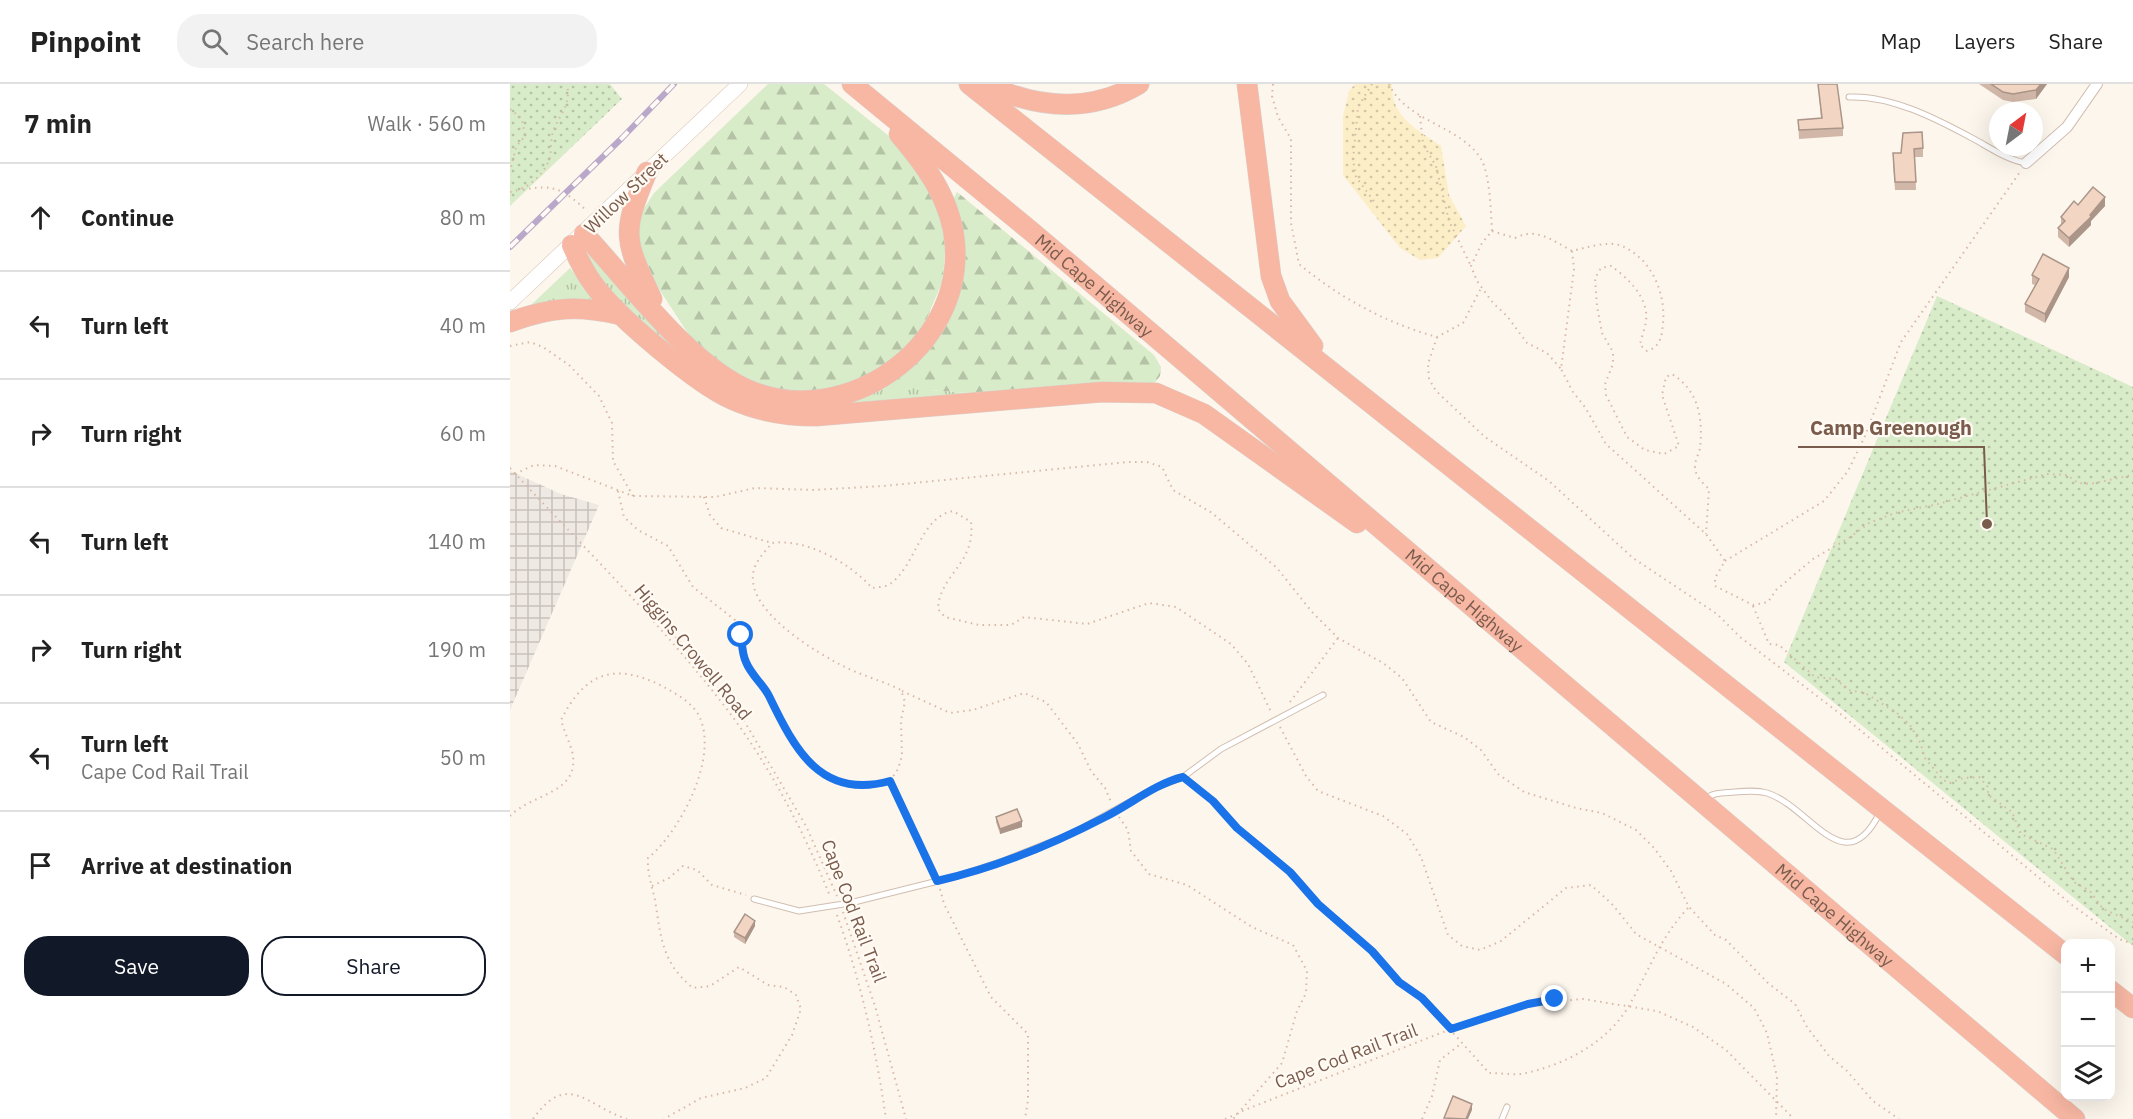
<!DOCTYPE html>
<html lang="en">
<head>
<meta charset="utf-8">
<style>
  body { margin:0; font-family:"IBM Plex Sans",sans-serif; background:#f2f2f2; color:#222 }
  .controls { position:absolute; right:18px; bottom:18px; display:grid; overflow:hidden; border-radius:12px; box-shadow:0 6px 24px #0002 }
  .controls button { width:54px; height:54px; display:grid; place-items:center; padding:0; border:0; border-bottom:2px solid #e0e0e0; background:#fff; color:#222; font:30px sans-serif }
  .compass { position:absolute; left:1479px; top:18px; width:54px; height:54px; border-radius:50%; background:#fff; box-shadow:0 6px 24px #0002; rotate:32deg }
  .stop { position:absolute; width:18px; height:18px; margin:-14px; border:4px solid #1a73e8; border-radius:50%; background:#fff }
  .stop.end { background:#1a73e8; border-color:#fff; box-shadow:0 2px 6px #0008 }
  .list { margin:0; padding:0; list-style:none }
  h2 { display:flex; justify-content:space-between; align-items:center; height:78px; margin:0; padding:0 24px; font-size:26px }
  h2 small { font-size:20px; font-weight:400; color:#767676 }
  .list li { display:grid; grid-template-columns:39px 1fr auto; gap:18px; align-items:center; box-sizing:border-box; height:108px; padding:0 24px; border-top:2px solid #e0e0e0 }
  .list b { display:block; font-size:22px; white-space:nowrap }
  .list p { margin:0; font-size:20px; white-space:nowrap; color:#767676 }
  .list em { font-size:20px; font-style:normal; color:#767676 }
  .actions { display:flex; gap:12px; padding:18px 24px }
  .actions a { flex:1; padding:14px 0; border:2px solid #111827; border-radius:24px; text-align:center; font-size:21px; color:#111827 }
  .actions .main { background:#111827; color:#fff }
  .icon { flex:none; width:33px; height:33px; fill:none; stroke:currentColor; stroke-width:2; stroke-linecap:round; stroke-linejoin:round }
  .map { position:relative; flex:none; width:1623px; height:1035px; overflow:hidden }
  header { display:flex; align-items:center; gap:36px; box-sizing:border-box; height:84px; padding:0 30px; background:#fff; border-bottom:2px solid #e0e0e0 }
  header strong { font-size:28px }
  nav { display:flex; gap:33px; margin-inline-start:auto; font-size:21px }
  .search { width:420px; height:54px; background:#f2f2f2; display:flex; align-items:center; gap:15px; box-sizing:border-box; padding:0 21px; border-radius:24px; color:#767676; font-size:22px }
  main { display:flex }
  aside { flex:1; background:#fff }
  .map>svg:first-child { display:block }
  .industrial { fill:url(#industrial-grid) }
  .grass { fill:url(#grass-tufts) }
  .forest { fill:url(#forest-firs) }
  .sand { fill:url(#sand-dots) }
  .park { fill:url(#park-dots) }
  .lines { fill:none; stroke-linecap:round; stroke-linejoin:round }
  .lane-casing { stroke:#d1beb0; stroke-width:7 }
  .street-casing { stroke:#d1beb0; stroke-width:12 }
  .secondary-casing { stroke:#d6c0b0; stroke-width:16 }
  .highway-casing { stroke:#dad1cd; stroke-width:21 }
  .path { stroke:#d9b8a5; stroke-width:2; stroke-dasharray:1.5 4.5; stroke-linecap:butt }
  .lane { stroke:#fff; stroke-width:5 }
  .street { stroke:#fff; stroke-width:10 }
  .secondary { stroke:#fff; stroke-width:15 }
  .highway { stroke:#f7b7a3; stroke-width:20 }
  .rail-casing { stroke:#b9a8c9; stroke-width:6 }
  .rail { stroke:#fffaf3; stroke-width:4; stroke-dasharray:11; stroke-linecap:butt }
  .wall { fill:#d1b7a8 }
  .shaded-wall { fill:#aa9588 }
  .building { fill:#f3d5c3; stroke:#aa9588; stroke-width:1.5 }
  .route { stroke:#1a73e8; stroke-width:8 }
  .labels { text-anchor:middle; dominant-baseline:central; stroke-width:4.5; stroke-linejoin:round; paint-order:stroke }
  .street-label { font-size:18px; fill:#7a5c4d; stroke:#fffaf3 }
  .leader { fill:none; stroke:#7a5c4d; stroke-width:2 }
  .callout-dot { fill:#7a5c4d; stroke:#fffaf3; stroke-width:2 }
  .callout-label { font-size:20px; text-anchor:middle; font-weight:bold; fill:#7a5c4d; stroke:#fffaf3; stroke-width:4.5; stroke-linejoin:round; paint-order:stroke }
</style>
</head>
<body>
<header>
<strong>Pinpoint</strong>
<div class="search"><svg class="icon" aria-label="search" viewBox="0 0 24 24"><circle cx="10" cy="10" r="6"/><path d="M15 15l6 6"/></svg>Search here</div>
<nav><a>Map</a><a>Layers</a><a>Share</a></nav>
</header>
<main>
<aside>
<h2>7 min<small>Walk · 560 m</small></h2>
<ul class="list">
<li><svg class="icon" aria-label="ahead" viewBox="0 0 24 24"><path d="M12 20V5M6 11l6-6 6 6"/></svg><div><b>Continue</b></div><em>80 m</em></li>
<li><svg class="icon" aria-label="left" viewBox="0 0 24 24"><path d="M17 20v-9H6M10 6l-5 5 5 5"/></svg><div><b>Turn left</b></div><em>40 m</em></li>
<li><svg class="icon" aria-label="right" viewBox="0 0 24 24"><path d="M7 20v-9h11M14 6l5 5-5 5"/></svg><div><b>Turn right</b></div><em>60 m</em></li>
<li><svg class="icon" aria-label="left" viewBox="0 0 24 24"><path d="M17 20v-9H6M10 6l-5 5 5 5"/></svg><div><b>Turn left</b></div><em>140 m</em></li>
<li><svg class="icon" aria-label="right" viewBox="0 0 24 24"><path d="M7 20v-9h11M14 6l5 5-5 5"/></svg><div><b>Turn right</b></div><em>190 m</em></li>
<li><svg class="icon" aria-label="left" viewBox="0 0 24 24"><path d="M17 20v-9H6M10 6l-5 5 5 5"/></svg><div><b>Turn left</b><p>Cape Cod Rail Trail</p></div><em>50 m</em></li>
<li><svg class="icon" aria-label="arrive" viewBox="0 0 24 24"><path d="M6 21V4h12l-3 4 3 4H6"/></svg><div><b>Arrive at destination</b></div></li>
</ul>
<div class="actions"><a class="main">Save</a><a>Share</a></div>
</aside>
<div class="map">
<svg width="1623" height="1035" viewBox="0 0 1623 1035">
  <defs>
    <pattern id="industrial-grid" width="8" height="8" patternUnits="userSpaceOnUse" patternTransform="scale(1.5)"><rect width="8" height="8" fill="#efe9e4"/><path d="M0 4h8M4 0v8" fill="none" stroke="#c7c0bb"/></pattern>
    <pattern id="grass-tufts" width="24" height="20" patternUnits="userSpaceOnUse" patternTransform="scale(1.5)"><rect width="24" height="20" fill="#d8ecc9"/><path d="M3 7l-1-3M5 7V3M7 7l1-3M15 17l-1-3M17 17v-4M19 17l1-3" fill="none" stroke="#b4c2a5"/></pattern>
    <pattern id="forest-firs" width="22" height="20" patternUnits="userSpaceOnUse" patternTransform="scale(1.5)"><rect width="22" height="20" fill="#d8ecc9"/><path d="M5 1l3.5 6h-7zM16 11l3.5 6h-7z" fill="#b4c2a5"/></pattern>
    <pattern id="sand-dots" width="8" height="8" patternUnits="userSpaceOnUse" patternTransform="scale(1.5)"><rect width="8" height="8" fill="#fcefc7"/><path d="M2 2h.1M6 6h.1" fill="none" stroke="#d1c5a4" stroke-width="1.8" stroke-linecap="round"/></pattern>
    <pattern id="park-dots" width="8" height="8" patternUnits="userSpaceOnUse" patternTransform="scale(1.5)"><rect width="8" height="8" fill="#d8ecc9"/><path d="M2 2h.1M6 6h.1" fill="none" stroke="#b4c2a5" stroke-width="1.8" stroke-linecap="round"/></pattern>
  </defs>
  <rect width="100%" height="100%" fill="#fdf6ec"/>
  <path class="industrial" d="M0 387 51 410 89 421 0 626Z"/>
  <path class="grass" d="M80 170 166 261 423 258 419 306 460 309 331 325 200 296 97 209 77 173Z
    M60 184 85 217 20 222 22 220Z"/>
  <path class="forest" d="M258 0H314L384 56 401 76 425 116 436 152 433 196 411 248 385 276 341 301 293 309 242 300 193 267 179 251 136 185 128 161 130 131 144 109Z
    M447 108 644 271 651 283 650 292 643 301 628 298 583 299 460 309 419 306 412 300 409 288 416 270 437 238 443 116Z"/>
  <path class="sand" d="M845 0H882C881 33 906 44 931 62L939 111 956 142 928 174 910 176 890 164 833 91V32L839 7Z"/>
  <path class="park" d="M0 0H100L112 15 0 122Z
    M1427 212 1623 303V862L1274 578Z"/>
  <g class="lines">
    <defs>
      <path id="lane" d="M1339 13C1380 11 1425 34 1462 54 1479 63 1497 76 1516 79
        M1194 716C1203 708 1213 709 1225 708 1236 707 1247 706 1257 709 1301 723 1335 800 1370 728
        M244 815 289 827 340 819 444 793 493 777 561 750 645 704 673 693 711 665 813 611
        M992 1035 997 1023"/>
      <path id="street" d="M1516 79 1557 43 1587 0"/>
      <path id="secondary" d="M0 218 230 0"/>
      <g id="highway">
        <path id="s1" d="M342 0 522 148 1565 1035"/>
        <path d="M459 0 1556 871"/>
        <path d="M475 0C526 24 579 30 629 0"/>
        <path d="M737 0 761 192 770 217 803 262"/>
        <path d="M137 88C111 150 114 155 142 215"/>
        <path d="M74 150C119 198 181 283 241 307 336 345 452 265 445 161 442 117 417 83 389 50"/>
        <path d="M62 161C68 175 75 189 84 201 107 233 186 299 221 315 249 328 277 332 306 332L592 308 646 309 694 330 847 439"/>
        <path d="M0 238C42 223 67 221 111 231"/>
        <path d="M1600 906 1623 924"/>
      </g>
    </defs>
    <use href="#lane" class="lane-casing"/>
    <use href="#street" class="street-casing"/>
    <use href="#secondary" class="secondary-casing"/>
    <use href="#highway" class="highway-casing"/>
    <path class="path" d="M763 0 762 12 768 33 781 55V139L789 180C830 214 876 239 927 253L953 239 971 204
      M862 0 848 23 843 76 846 93 866 120
      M879 0C896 38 950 41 971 75 980 90 981 129 982 147L972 159 961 182 967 197 983 219 997 232 1017 259 1037 269 1051 285
      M0 25 12 35 15 52 6 63 0 87
      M910 32 913 60 926 82 939 137 961 182
      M13 106C44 99 54 106 77 127
      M0 108C16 106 33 92 39 76 42 67 40 57 43 48 50 28 61 23 57 0
      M982 147 1005 154C1026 143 1042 156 1062 167 1075 164 1098 156 1112 162 1144 176 1158 214 1152 247 1151 257 1147 264 1137 267L1130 261C1131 254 1135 245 1136 237 1139 214 1118 194 1101 182L1091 184 1085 194 1087 222 1092 249 1103 268V280L1095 300 1096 311 1117 353 1135 366 1154 370 1169 362 1152 311 1156 293 1162 290C1189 307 1193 334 1190 364 1189 370 1185 376 1185 382 1185 393 1193 399 1199 405L1196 450
      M1062 167 1064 185 1051 285 1063 308 1075 323 1096 360 1196 450 1215 477 1205 494V502L1243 521 1258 518 1266 506 1303 475 1339 454 1359 439 1385 429 1428 420 1537 390 1557 391 1568 399 1580 400 1623 391
      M927 253 918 280 919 295 926 307 975 353 1039 397 1123 474 1207 530 1230 553 1333 632 1562 821 1609 855 1623 860
      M0 262 20 258 33 263 59 281 89 312 102 339 103 377 123 412
      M0 384C74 464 153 541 219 628 261 684 294 748 320 812
      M5 390 24 381 45 382 123 412 205 413 245 404 303 406 373 402 618 378H637L652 383 663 406 702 429 767 484 802 528 828 554 873 579 892 594 921 638 954 653 971 666 988 690 1014 708 1066 724 1092 729 1126 746 1144 764 1161 787 1179 823 1205 851 1216 856 1258 899 1285 920 1297 943 1319 972 1337 987 1363 1017 1389 1035
      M108 407 114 433 128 446 158 462 183 503 225 536 231 551 236 578 251 599 276 647 312 691 326 698 346 700 365 701 380 697 388 685 392 672 391 636 395 618 391 606C373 597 353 592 335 583 307 569 239 529 243 491 244 478 254 469 262 459 296 454 340 479 362 504 368 503 376 503 380 500 406 482 410 433 443 427L461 438C466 480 429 491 428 525L435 533 469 541H501L514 533 577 540 639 519 666 523 721 560 738 580 761 628
      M194 413 200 431 211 444 262 459
      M1215 477 1314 417 1338 387 1355 352 1391 258 1510 88
      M1243 522 1259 560 1269 561 1305 593 1326 595 1338 606 1355 609 1387 629 1400 641 1411 660 1414 673 1433 696 1440 699 1453 694 1469 693 1478 703V711L1502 728 1511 750 1543 765 1564 798 1580 807 1593 825 1623 838
      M146 530 229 628 296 742 327 812
      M392 607 440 629 463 626 514 609 536 618 568 660 581 687 595 704 601 718
      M780 618 828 554
      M770 643 796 692 808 707 873 732 897 750 911 773 938 851 952 862 970 866 991 857 1056 804 1081 801 1103 821 1126 850 1216 900 1244 924 1257 949 1267 993 1266 1035
      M380 697 424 788
      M679 698 703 717 727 744 780 788 808 820 862 867 889 898 912 914 979 989C989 989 1001 991 1011 990 1053 982 1098 959 1120 920 1139 886 1151 852 1179 823
      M0 732C22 709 72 710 62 667 59 657 54 647 51 636 75 588 105 578 152 602 165 609 180 617 188 630 211 671 170 748 138 774 137 789 142 802 145 816 151 854 152 879 183 904L200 902 229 883 258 901 274 903 286 911 291 925 282 951 256 994 235 1004 191 1014 154 1035
      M609 733 618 746 621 767 639 790 677 801 742 843 783 861 797 887 796 909 787 927 772 979 723 1035
      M142 802 159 794 173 782 187 786 202 801 236 811
      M430 805 434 820 481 913 518 950V1016L515 1035
      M333 828 365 922 396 1035
      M327 831C351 898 366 965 376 1035
      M732 1027 941 945 1018 920 1073 915 1147 927 1183 943 1216 966 1284 1035
      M23 1035C58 986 76 1022 117 1035
      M715 1035 727 1030
      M912 1035 922 1012 930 976 952 959"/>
    <use href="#lane" class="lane"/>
    <use href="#street" class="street"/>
    <use href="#secondary" class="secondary"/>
    <use href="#highway" class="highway"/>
    <defs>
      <path id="rail" d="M0 163 112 54 164 0"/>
    </defs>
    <use href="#rail" class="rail-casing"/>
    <use href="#rail" class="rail"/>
  </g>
  <path class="wall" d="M1308 0 1333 44V52L1289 55 1288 36 1311 34Z
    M1469 0H1537L1526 15 1503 18 1493 16Z
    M1393 49 1413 64V73H1405L1406 106H1385L1383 78 1391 69Z
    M1568 121 1595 122 1581 137V141L1559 163 1548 153V144L1551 141V133Z
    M1522 191 1559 193 1535 239 1515 228V220L1525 201 1522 200Z
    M486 733 512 743 490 750 486 738Z
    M245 842 235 860 224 853V848Z"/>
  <path class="shaded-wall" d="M1531 0H1537L1526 15V6Z
    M1595 113V122L1581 137V141L1559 163V154Z
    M1559 184V193L1535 239V230Z
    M512 737V743L490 750V745Z
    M245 837V842L235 860V854Z
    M962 1020V1026L958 1035H956Z"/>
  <path class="building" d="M1308 0H1327L1333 44 1289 46 1288 36 1312 34Z
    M1481 0H1531L1526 6 1503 10 1493 8Z
    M1412 48 1413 64 1404 65 1406 98H1385L1383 69H1391L1393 49Z
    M1583 103 1595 113 1580 131 1581 133 1559 154 1548 144 1555 137 1551 133 1564 117 1568 121Z
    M1533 170 1559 184 1535 230 1515 220 1529 195 1522 191Z
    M507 725 512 737 490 745 486 733Z
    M235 830 245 837 235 854 224 848Z
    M943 1012 962 1020 956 1035 934 1034Z"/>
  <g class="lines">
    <path class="route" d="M231 551C232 559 232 570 236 578 241 591 253 600 259 612 285 666 311 716 380 697L427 797C485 784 543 760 595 733 621 720 645 700 673 693L703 717 727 744 780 788 808 820 862 867 889 898 912 914 941 945 1018 920 1045 915"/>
  </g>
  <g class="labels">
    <g class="street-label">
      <text transform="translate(116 109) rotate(-44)">Willow Street</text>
      <text stroke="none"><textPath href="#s1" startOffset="315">Mid Cape Highway</textPath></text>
      <text stroke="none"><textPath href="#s1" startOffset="801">Mid Cape Highway</textPath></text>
      <text transform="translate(183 568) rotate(50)">Higgins Crowell Road</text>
      <text transform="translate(344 827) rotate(69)">Cape Cod Rail Trail</text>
      <text stroke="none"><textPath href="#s1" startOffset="1287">Mid Cape Highway</textPath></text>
      <text transform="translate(836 972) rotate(-21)">Cape Cod Rail Trail</text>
    </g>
  </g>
  <path class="leader" d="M1477 440L1474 363H1288"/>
  <circle class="callout-dot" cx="1477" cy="440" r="6"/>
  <g class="callout-label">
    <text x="1381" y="351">Camp Greenough</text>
  </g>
</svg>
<div class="controls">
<button>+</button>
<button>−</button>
<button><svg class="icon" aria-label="layers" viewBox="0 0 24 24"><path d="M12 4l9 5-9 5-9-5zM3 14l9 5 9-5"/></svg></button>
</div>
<svg class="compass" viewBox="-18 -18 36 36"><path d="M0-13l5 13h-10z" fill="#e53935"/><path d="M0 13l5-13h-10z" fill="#767676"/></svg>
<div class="stop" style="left:231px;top:551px"></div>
<div class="stop end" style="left:1045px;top:915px"></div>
</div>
</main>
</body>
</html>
